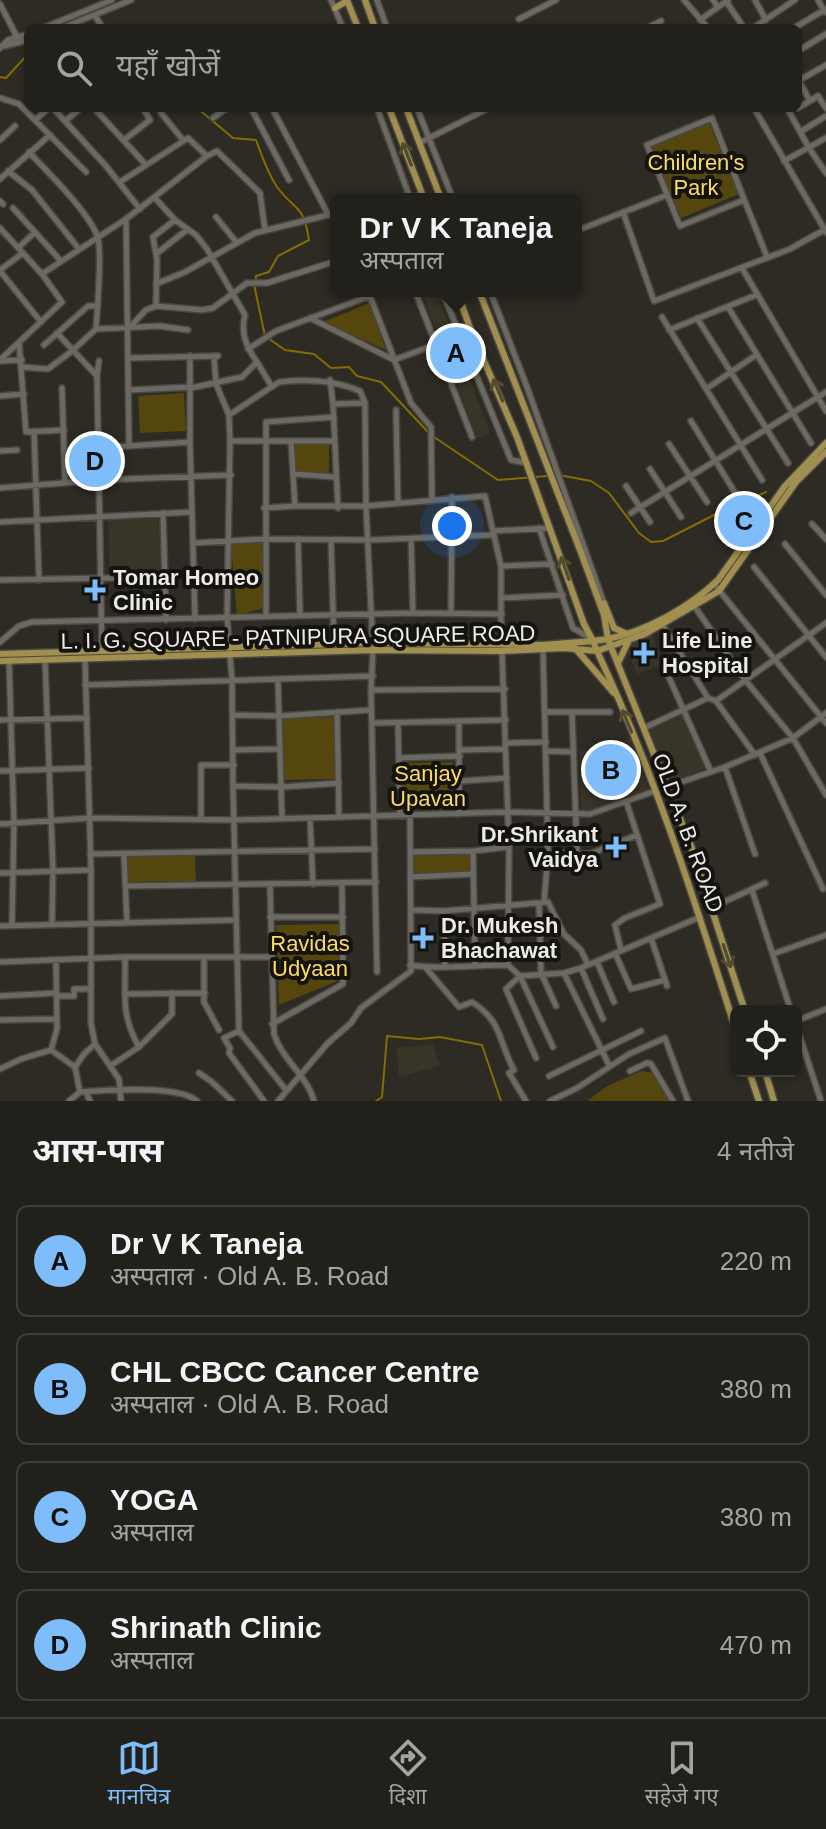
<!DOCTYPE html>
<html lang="hi">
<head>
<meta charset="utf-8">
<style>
  body { margin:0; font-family:Arial,"Noto Sans Devanagari",sans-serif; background:#2a2823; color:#f1f3f6 }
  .controls { position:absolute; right:24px; bottom:24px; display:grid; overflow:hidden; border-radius:12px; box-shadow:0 2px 6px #0004 }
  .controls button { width:72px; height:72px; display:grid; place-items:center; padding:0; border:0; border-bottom:2px solid #3f3e39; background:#22201a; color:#f1f3f6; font:40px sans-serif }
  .you { position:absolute; left:452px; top:526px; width:28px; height:28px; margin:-20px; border:6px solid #fff; border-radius:50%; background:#1a73e8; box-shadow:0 0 0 12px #1a73e833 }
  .badge { display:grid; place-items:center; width:52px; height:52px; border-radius:50%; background:#7ebdf9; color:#111; font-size:26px; font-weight:700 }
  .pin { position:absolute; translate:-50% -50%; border:4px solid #fff; box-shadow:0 2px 8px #0006 }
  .popup { position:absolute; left:330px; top:193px; width:252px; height:104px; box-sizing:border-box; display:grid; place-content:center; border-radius:12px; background:#22201a; filter:drop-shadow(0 2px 6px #0005); font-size:26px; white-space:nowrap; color:#a2a3a2 }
  .popup b { font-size:30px; color:#f1f3f6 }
  .popup::after { content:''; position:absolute; left:50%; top:100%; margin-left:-16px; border:16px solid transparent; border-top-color:#22201a }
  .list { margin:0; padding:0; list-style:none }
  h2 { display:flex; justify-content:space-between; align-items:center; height:104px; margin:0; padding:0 32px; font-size:34px }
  h2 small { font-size:26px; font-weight:400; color:#a2a3a2 }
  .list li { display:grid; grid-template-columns:52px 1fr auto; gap:24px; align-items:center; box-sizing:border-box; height:112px; margin:0 16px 16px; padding:0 16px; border:2px solid #3f3e39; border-radius:12px }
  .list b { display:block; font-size:30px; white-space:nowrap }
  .list p { margin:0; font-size:26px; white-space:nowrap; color:#a2a3a2 }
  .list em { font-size:26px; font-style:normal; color:#a2a3a2 }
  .icon { flex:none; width:44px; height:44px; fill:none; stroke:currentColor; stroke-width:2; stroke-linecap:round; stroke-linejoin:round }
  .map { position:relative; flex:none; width:826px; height:1101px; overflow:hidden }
  .search { position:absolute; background:#22201a; box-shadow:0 2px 6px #0004; left:24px; right:24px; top:24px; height:88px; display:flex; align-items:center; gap:20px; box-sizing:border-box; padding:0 28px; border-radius:12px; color:#a2a3a2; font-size:30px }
  .sheet { height:616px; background:#22201a }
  nav { display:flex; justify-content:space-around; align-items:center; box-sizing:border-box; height:112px; border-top:2px solid #3f3e39; background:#22201a; font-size:22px; color:#a2a3a2 }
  nav a { display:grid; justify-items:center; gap:4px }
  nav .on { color:#7ebdf9 }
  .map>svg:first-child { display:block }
  .built { fill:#383427 }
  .green { fill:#54460c }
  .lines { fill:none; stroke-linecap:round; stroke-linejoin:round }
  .stream { stroke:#846d03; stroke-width:2 }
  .minor-casing { stroke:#494741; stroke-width:8 }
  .major-casing { stroke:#494741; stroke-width:9 }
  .minor { stroke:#6b6961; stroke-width:5 }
  .major { stroke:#a08f4e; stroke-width:6 }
  .oneway { stroke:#534b2c }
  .poi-dot { fill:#7ebdf9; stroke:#141310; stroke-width:3 }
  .labels { text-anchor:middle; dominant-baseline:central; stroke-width:8; stroke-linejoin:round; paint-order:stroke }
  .park-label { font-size:22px; fill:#fbdb66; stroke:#141310 }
  .poi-label { font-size:22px; font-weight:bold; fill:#ecebe6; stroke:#141310; text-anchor:start }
  .street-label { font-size:22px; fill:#ecebe6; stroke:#141310 }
</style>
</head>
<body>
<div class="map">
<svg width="826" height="1101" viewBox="0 0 826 1101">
  <rect width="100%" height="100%" fill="#2d2b23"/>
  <path class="built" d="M421 291H436L490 433 477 438Z
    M160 518 161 573 110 574 108 519Z
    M651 633 663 663 637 675 625 643Z
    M684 713 706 768 669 783 649 728Z
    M630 738 648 789 590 812 581 811 580 750 604 748Z
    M433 1044 440 1066 399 1077 396 1048Z"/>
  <path class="green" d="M709 123 739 194 681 218 651 147Z
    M369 303 386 350 323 322Z
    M184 393 186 431 140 433 138 396Z
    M294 443H329V476L293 475Z
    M261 541 269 607 237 615 231 544Z
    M334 717 335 779 282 780V718Z
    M453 762 454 809 403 810 402 763Z
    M413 853H469L470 876H413Z
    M195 854 196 881 126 882V856Z
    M341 924 340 980 279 1005 276 925Z
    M642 1071 656 1073 671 1101H587L607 1086Z"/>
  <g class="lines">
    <path class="stream" d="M0 77 6 78 28 54
      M197 108 233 138 256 140C262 156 267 172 277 187 295 212 303 202 309 240L278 256 269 272 256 276 255 289 265 336 285 350 314 354 331 368 349 367 357 376 381 382 429 433
      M434 437 498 480 559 475 591 481 609 493 639 533 651 542 663 541 716 514 766 492
      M376 1101 382 1097 387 1036 419 1039 440 1037 482 1045 501 1101"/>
    <defs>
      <path id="minor" d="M331 0 343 28
        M377 0 387 28
        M684 0 708 28
        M713 0 718 7
        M755 0 766 20
        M818 0 825 12
        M726 1 744 28
        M0 4 17 37
        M95 16 103 28
        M519 19 556 0
        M700 20 728 0
        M43 28 112 0
        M62 28 131 0
        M647 28 661 21
        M753 28 795 0
        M794 28 826 9
        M4 46 28 40
        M0 48 8 40 28 34
        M798 51 826 34
        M798 81 826 65
        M799 81 810 101
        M0 98 19 104 86 172
        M53 108 106 166 140 209
        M94 108 146 165
        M251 108 289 180
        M272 108 328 214
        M377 108 410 198
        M417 108 453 199
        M754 108 826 232
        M787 108 809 148 826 173
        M798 108 818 96 826 108
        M161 113 183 140
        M213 118 227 108
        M35 120 49 108
        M65 121 81 108
        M800 132 826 116
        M0 140 15 126
        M124 140 150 120 143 108
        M419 143 489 108
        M784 161 826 138
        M8 171 32 190 79 249
        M0 179 50 135
        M120 182 188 138 207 156 217 151 260 193 265 230
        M155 198 175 220 196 235 207 249 245 315C240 333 247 348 257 362L242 377 191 388
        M406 199 422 195
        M744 200 680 226 647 145 712 118C730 165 749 211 767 257
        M0 201 3 204
        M13 208 61 261
        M623 212 654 301 790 249 826 229
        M216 217 237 243
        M126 219 129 446
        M0 228 42 274 62 302 0 360
        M576 231 667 195
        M18 248 35 232
        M156 254 188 229
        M742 268 826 411
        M0 270 23 253
        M0 271 41 322
        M42 274 126 219 207 156
        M156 284 185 272 255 233 336 213
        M368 291 411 403 431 427 432 500
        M415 291 472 437
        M442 291 511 460 527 463
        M490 291 527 387 604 603
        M156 306 157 260 153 237 175 220
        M728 307 811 443
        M662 317 762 480
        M310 318 394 360 471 331
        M697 318 788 463
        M129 328 146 310 156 306 202 310 213 308 247 283H267L336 261
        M96 329 160 326 188 330
        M669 330 756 295
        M57 333 97 376 102 652
        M19 342 26 432 64 430
        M44 345 88 306H98
        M248 349 276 331 370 296
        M190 356V442L195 619
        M214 356 216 384 229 415 230 441 227 617 232 680 233 786 239 1031 286 1090
        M129 358 218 356
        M0 361 22 360
        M257 362 272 387
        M22 367 48 369 72 351 96 329C97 311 103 248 97 235 86 209 49 174 29 152
        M97 375 99 361
        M330 380 333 404 338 508
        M62 388 65 482
        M706 389 756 355
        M129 390 191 387
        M0 396 24 394
        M334 404 365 403
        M396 410 398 503
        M229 415 279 382C308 379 333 380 360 391L365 403 366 506 373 650 371 690 377 972
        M691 421 734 491
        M34 431 39 580
        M230 441H334
        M291 441 295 506
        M669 444 707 502
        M98 448 190 442
        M0 451 17 450
        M650 469 681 517
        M294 474 335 477
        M626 486 650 522
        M0 488 100 480 231 475
        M264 508 295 506H366L485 496 501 566V645
        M163 513 166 620
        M631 513 826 392
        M0 522 192 512
        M812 524 826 539
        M539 528 573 628 592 639
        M493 531 550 528
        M411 538 413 613
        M298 539 300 616
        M331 540 334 645
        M193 543 266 539 368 540 493 535
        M785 544 826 595
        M501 566 552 564
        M754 567 826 657
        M0 580 164 577
        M714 584 826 723
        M501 598 563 595
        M695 607 746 681 793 738 826 795
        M451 614 452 497
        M266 616V422L334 417
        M662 624 708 698
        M0 642 19 626 32 622 413 613 502 614
        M543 650 548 853 544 902
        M502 651 509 847 508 965
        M85 658 91 870V1023L95 1044 119 1079 121 1101
        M9 660 14 823 12 925
        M45 660 53 870 52 924
        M664 666 711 772
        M278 681 282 819
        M85 685 373 676
        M371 690 505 689
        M716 701 755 755
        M337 712 339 817
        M546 712H610
        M572 712 577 853
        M233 715 279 716 371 710
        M0 720 87 718
        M459 721V814
        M372 723 506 720
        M398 723 400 814
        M644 728 708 698 716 701 826 623
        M506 743 546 742
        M234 750 280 749
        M460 750 505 749
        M546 751 573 752
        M760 753 823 889
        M399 758 460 756
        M725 767 755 854
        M0 771 89 768
        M461 781 507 778
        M233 786 282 787 339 783
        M667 787 725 767 793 738 826 713
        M310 818 313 884
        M201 819V765H234
        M0 824 90 818 233 820 508 812 590 814 655 791
        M473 851 475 965
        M410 852 473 851 508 847
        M548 853 590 854 637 835
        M90 854 375 849
        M124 855 127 923
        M0 873 91 870
        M410 877 473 874
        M270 885 274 1034C282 1060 307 1075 314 1101
        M125 886 376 882
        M752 890 791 1011
        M539 903 541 973 556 1006
        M711 908 765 883
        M411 910 444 911 548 902 564 934 581 950 588 965
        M444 911 445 965
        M270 917H343
        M0 926 236 920
        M651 938 665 980
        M621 950 615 925 625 918 660 904 626 801
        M615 953 631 989 665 980 667 986
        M773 954 826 935
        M125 957C126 994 120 1014 139 1047
        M204 958V1002L219 1030
        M0 962 125 957H271
        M597 962 614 1002
        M410 965C439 970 477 965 508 965L520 976 564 973 581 968 700 917
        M426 968 459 1007 472 1002C503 1022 498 1041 514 1070L509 1073 526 1101
        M581 968 603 1019
        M564 973 609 1065
        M126 994 205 993
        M0 996 57 993
        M57 996H74V989H91
        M0 1020 57 1019
        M796 1021 826 1009
        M272 1024 343 984 342 883
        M796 1025 821 1101
        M239 1031 224 1038 230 1048 229 1053 264 1101
        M51 1050 57 1029 56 961
        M51 1050 75 1067
        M536 1058 506 989 520 976 553 1047
        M110 1066 139 1047 172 1014V993
        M0 1069 21 1059 51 1050
        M630 1071 647 1063 651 1064 673 1101
        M199 1073 212 1082 232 1101
        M549 1076 641 1031
        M80 1092C105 1090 180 1085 197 1101
        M86 1092 90 1101
        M69 1101 80 1092 75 1067 84 1054 95 1044
        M278 1101 328 1043 351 1023 361 1008 411 971 410 814
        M550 1101 577 1088 629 1054 665 1038 688 1101"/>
      <path id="major" d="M347 0 358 28
        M365 0 375 28
        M335 8 347 1
        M389 108 424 199
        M406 108 441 199
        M479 291 580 550 604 615 608 639C647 631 690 607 718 580L785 486 826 443
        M601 604 604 603 614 628 627 634
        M575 648 614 693
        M0 654 373 643 543 645 593 641 584 624 517 437 471 331 457 291
        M0 661 373 650 502 651 564 648 597 651C655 774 695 902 736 1031
        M618 663 628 642
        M745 1011 691 846 611 647 608 639 593 641 597 651 645 634 719 591 796 482 826 452
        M749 1071 759 1101
        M765 1071 774 1101"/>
    </defs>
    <use href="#minor" class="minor-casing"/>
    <use href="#major" class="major-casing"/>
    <use href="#minor" class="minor"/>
    <use href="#major" class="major"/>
  </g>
  <defs><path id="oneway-shaft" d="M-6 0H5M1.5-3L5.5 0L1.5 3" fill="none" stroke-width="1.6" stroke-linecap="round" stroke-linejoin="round" transform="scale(2)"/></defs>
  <g class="oneway">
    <use href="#oneway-shaft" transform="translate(407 154) rotate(-111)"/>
    <use href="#oneway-shaft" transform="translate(498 390) rotate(-113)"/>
    <use href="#oneway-shaft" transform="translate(565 568) rotate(-109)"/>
    <use href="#oneway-shaft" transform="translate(627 721) rotate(-112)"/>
    <use href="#oneway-shaft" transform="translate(727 956) rotate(72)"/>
  </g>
  <g class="poi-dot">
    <path d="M91 578h8v8h8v8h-8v8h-8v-8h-8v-8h8z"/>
    <path d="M640 641h8v8h8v8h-8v8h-8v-8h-8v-8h8z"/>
    <path d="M612 835h8v8h8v8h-8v8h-8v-8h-8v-8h8z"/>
    <path d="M419 926h8v8h8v8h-8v8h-8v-8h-8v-8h8z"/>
  </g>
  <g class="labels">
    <g class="park-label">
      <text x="696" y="162">Children's<tspan x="696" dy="25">Park</tspan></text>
      <text x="428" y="773">Sanjay<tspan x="428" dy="25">Upavan</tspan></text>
      <text x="310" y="943">Ravidas<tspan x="310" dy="25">Udyaan</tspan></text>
    </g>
    <g class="poi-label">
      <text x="113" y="577">Tomar Homeo<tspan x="113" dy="25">Clinic</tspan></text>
      <text x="662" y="640">Life Line<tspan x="662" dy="25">Hospital</tspan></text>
      <text x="598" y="834" text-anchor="end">Dr.Shrikant<tspan x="598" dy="25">Vaidya</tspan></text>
      <text x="441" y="925">Dr. Mukesh<tspan x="441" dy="25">Bhachawat</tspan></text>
    </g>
    <g class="street-label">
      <text transform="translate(298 637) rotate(-1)">L. I. G. SQUARE - PATNIPURA SQUARE ROAD</text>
      <text transform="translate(688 833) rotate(70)">OLD A. B. ROAD</text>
    </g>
  </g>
</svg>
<div class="controls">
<button><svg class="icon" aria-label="locate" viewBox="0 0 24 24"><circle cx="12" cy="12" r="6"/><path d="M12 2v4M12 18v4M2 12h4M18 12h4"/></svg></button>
</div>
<div class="you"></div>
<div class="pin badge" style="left:456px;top:353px">A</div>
<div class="popup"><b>Dr V K Taneja</b>अस्पताल</div>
<div class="pin badge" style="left:611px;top:770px">B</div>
<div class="pin badge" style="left:744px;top:521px">C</div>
<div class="pin badge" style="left:95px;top:461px">D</div>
<div class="search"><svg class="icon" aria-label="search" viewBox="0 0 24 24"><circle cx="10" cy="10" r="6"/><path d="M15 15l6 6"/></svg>यहाँ खोजें</div>
</div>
<section class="sheet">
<h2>आस-पास<small>4 नतीजे</small></h2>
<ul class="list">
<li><span class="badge">A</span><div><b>Dr V K Taneja</b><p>अस्पताल · Old A. B. Road</p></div><em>220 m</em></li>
<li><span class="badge">B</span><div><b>CHL CBCC Cancer Centre</b><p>अस्पताल · Old A. B. Road</p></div><em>380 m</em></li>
<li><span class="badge">C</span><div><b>YOGA</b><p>अस्पताल</p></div><em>380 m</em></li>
<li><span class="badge">D</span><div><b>Shrinath Clinic</b><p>अस्पताल</p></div><em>470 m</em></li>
</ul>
</section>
<nav>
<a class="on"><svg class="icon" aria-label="map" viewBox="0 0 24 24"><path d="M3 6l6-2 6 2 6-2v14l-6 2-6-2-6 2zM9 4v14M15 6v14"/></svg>मानचित्र</a>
<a><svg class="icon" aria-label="directions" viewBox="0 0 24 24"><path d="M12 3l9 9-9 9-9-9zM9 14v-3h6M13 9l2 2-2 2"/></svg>दिशा</a>
<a><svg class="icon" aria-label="saved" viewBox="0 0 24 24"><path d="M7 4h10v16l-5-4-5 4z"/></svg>सहेजे गए</a>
</nav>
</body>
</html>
